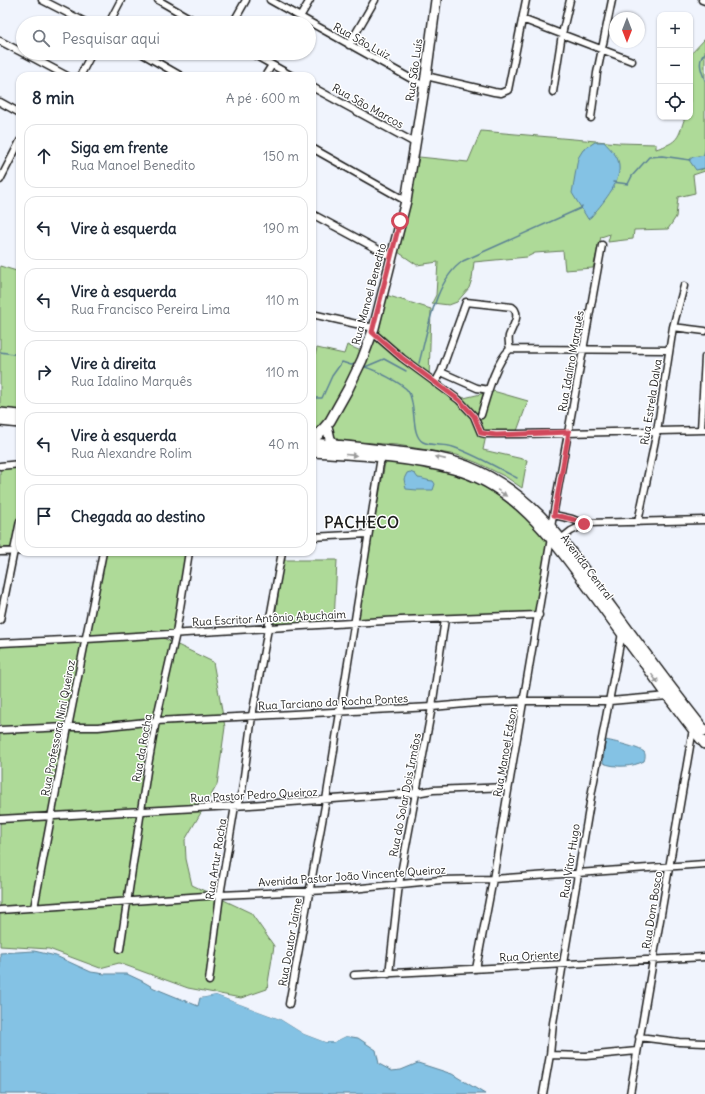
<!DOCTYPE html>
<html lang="pt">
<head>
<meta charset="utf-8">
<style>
  body { margin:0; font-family:Delius,sans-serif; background:#f2f2f3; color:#1f2937 }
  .controls { position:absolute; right:12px; top:12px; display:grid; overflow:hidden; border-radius:8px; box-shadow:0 1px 3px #0004 }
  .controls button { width:36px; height:36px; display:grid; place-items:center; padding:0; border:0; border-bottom:1px solid #e0e1e3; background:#fff; color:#1f2937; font:20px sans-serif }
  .compass { position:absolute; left:609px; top:12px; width:36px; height:36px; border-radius:50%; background:#fff; box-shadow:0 1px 3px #0004; rotate:180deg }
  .stop { position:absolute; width:12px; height:12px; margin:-9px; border:3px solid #d1495b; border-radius:50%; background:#fff }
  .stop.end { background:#d1495b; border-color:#fff; box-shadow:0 1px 4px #0008 }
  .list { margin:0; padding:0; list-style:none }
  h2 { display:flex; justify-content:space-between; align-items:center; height:52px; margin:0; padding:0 16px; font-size:17px }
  h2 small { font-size:13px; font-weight:400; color:#747a83 }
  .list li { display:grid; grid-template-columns:26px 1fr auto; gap:12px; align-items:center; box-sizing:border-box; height:64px; margin:0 8px 8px; padding:0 8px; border:1px solid #e0e1e3; border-radius:12px }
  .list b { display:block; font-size:15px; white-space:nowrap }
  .list p { margin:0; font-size:13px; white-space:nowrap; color:#747a83 }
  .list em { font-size:13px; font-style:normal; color:#747a83 }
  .icon { flex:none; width:22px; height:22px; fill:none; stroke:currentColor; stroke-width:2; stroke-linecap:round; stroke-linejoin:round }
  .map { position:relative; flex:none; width:705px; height:1094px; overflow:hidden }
  .search { position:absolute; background:#fff; box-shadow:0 1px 3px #0004; left:16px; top:16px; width:300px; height:44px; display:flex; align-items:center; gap:10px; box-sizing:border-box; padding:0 14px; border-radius:22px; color:#747a83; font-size:15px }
  .panel { position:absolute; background:#fff; box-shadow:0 1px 3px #0004; left:16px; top:72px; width:300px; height:484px; border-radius:12px }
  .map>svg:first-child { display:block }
  .green { fill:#aeda98; stroke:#657b5a }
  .water { fill:#84c2e4; stroke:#5a8094 }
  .pier { fill:#f0f4fd }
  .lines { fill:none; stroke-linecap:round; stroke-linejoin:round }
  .stream { stroke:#5a8094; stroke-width:1.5 }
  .minor-casing { stroke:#1c1c1c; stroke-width:9 }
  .secondary-casing { stroke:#1c1c1c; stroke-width:12 }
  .minor { stroke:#fff; stroke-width:6 }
  .secondary { stroke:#fff; stroke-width:9 }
  .oneway { fill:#999 }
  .route { stroke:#d1495b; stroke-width:5 }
  .labels { text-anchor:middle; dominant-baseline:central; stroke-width:3; stroke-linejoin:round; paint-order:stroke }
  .street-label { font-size:11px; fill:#1c1c1c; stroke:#fff }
  .district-label { font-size:15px; font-weight:bold; letter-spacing:1px; fill:#1c1c1c; stroke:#fff }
</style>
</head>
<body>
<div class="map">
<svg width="705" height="1094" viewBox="0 0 705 1094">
  <rect width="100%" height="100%" fill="#f0f4fd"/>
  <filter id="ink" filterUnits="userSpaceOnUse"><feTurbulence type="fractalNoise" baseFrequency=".025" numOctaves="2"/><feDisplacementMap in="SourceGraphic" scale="8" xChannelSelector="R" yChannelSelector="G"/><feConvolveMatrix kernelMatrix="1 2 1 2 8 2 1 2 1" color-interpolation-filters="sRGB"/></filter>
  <g filter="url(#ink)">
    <path class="green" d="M705 39V155L693 157 700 170 705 168V171L693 175 695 193 678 197 676 217 668 229 634 230 633 239 608 242 610 234 601 237 593 268 565 270 563 251 535 253 527 257 474 262 472 279 469 288 457 302 449 305 432 303 436 295 438 262 417 265 398 252 419 157 468 162 481 131 619 143 656 144V149C679 142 678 138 685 117H690V55Z
      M0 266 20 272V411L0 409Z
      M386 295 431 309 429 381 438 383 464 398 493 391 528 401 517 431H487L483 450 527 460 522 488 506 477 478 463 457 455 397 445 312 438V355H315L317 348 344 354 347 345 368 354 374 342Z
      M390 462C433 467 464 472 501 496 506 499 512 502 516 506 528 515 538 529 548 540L536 614 356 623 385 463Z
      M20 467V547L0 548V468Z
      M106 552H186L174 632 157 635 213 662 225 727 217 785 185 840 186 859 192 885 251 913 274 946 267 989 241 998 188 988 119 963 100 968 49 949 0 946V647L18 644H54L89 633Z
      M283 560H337L334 623 274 624Z"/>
    <path class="water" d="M595 142H604C610 149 619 156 619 166 621 183 601 205 591 217L588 219 572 193 578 158 583 150Z
      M705 155V168L696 170 689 160 693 157Z
      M410 472 415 474 418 478C423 478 427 481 433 481L435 484 433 490H417L406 489 404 479 407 473Z
      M605 740C612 741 640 748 644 752 646 755 645 758 644 761 633 767 615 768 603 763Z
      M34 951 56 956 91 972 105 974H127L142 981 154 988 198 1006 200 998 216 995 280 1019 304 1034 325 1042H334L346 1036 358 1038 376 1050 379 1064 392 1071 401 1070 418 1063 452 1074 485 1094H0V953Z"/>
    <path class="pier" d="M216 993 281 1017 305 1033 326 1040H334L346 1034 351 1035V1037L346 1036 334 1042H325L304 1034 280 1019 216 995 200 998 203 995Z"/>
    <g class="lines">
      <path class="stream" d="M705 53C697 60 701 71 705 80
        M704 155 705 150
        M613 182 628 184 632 176 649 157 662 156 690 160
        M0 352 20 355
        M419 363C428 331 434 281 463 261L581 208 582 206
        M365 367C375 370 402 383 408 391 417 403 410 435 423 442 430 446 445 444 453 447 476 455 496 467 517 478
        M365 367 384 359 406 371
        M312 398H322L332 376 342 362 351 365 356 364"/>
      <defs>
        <path id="minor" d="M42 0 87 23
          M158 0 198 23
          M270 0 424 86
          M702 0 705 1
          M300 17 310 0
          M522 19 632 61
          M109 23 121 0
          M233 23 246 0
          M0 41 23 53
          M349 45 375 0
          M24 53 67 76
          M141 53 181 76
          M251 53 292 76
          M80 76 92 53
          M265 76 272 65
          M426 76 494 92 501 93 508 90 526 0
          M312 87 415 143
          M553 92 562 34 570 0
          M0 102 20 113
          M591 118 597 73 612 0
          M312 148 406 201
          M0 180 20 141
          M312 214 392 257
          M312 314 374 328
          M673 327 705 331
          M372 332 402 358 459 400 474 416 481 433 485 434H519L705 430
          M510 349 669 350
          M441 372 477 388 489 390
          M435 383 441 372 466 302 512 307C522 314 512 327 509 336 508 341 509 345 510 349 495 363 487 395 481 415
          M701 430 705 357
          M0 466 20 464
          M554 515 572 519 584 524
          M638 522 657 431 673 327 684 286
          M551 527 602 245
          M312 537 368 534
          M561 539 571 531 588 523 705 520
          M0 552 20 551
          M0 620 20 521
          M0 643 86 639 401 620 539 615
          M0 730 68 727H98L156 721 432 707 476 703 524 701H610L668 696
          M0 819 250 805 416 793 433 790 508 787
          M34 908 68 727 103 552
          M0 910 220 895 352 889 441 880 493 879 705 864
          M120 949 147 771 156 721 176 633 189 552
          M476 969 493 879 551 538
          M389 974 399 884 432 707 445 619
          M354 975 705 957
          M209 981 220 895 235 806 239 800 242 791 252 716 282 552
          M289 1004 326 800 381 457
          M639 1037 679 1042 705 1043
          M550 1055 586 1056 637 1051
          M543 1094 550 1055 553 1023 592 791 622 633
          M630 1094 693 729"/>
        <path id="secondary" d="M0 413 20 415
          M0 421 20 423
          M328 430 330 439 335 445
          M312 438 318 435 330 421 348 389 362 360 374 328 406 201 426 76 436 0
          M312 443C335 445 358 447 381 450 410 453 440 456 467 466 537 494 569 550 612 608 642 649 673 691 705 731
          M312 452C359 455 408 457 453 469 519 486 558 547 596 598 614 623 632 647 650 671 668 696 685 721 705 744"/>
      </defs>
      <use href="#minor" class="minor-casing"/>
      <use href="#secondary" class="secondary-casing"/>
      <use href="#minor" class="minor"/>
      <use href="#secondary" class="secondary"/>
    </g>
    <defs><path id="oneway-solid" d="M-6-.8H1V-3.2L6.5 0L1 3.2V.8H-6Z"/></defs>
    <g class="oneway">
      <use href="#oneway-solid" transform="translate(351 455) rotate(5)"/>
      <use href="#oneway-solid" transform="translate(440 458) rotate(-167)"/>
      <use href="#oneway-solid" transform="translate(502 493) rotate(34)"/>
      <use href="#oneway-solid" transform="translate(655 679) rotate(54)"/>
    </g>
  </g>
  <g class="lines" filter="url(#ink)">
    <path class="route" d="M400 221 372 332 402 358 459 400 474 416 481 433 496 435 569 432 554 515 572 519 584 524"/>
  </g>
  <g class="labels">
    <g class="street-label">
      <text transform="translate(362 41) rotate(29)">Rua São Luiz</text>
      <text transform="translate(414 70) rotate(-82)">Rua São Luís</text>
      <text transform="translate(368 106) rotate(29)">Rua São Marcos</text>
      <text transform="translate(369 294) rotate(-75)">Rua Manoel Benedito</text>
      <text transform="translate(571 361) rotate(-80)">Rua Idalino Marquês</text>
      <text transform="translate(651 402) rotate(-81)">Rua Estrela Dalva</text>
      <text transform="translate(587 567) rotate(53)">Avenida Central</text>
      <text transform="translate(269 618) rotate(-3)">Rua Escritor Antônio Abuchaim</text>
      <text transform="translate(333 702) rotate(-3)">Rua Tarciano da Rocha Pontes</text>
      <text transform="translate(58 728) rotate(-79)">Rua Professora Nini Queiroz</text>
      <text transform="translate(142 748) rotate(-80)">Rua da Rocha</text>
      <text transform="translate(505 752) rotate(-80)">Rua Manoel Edson</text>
      <text transform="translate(254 795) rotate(-3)">Rua Pastor Pedro Queiroz</text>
      <text transform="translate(405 795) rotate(-79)">Rua do Solar Dois Irmãos</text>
      <text transform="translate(216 859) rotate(-81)">Rua Artur Rocha</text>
      <text transform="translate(570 861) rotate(-81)">Rua Vitor Hugo</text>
      <text transform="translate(352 876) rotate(-4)">Avenida Pastor João Vincente Queiroz</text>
      <text transform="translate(652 910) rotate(-81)">Rua Dom Bosco</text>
      <text transform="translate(290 942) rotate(-80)">Rua Doutor Jaime</text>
      <text transform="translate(529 956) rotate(-3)">Rua Oriente</text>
    </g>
    <g class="district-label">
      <text x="362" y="522">PACHECO</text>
    </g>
  </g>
</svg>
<div class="controls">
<button>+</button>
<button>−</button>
<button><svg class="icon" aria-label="locate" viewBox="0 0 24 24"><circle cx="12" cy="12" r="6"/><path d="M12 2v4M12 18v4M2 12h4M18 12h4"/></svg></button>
</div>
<svg class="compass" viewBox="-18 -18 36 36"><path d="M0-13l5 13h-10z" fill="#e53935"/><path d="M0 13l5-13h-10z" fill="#747a83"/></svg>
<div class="stop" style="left:400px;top:221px"></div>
<div class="stop end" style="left:584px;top:524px"></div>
<div class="search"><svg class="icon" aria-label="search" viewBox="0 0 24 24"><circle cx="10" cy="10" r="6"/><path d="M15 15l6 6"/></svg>Pesquisar aqui</div>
<section class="panel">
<h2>8 min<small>A pé · 600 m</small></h2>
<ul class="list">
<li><svg class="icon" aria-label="ahead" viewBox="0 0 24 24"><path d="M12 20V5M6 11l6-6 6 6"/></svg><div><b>Siga em frente</b><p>Rua Manoel Benedito</p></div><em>150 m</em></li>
<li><svg class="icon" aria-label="left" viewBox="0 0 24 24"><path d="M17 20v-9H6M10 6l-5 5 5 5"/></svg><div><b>Vire à esquerda</b></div><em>190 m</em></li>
<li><svg class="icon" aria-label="left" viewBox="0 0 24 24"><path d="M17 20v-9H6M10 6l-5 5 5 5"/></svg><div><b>Vire à esquerda</b><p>Rua Francisco Pereira Lima</p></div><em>110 m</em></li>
<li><svg class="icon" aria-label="right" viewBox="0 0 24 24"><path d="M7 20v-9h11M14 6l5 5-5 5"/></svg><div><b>Vire à direita</b><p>Rua Idalino Marquês</p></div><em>110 m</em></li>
<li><svg class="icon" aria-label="left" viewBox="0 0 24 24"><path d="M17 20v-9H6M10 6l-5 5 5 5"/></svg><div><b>Vire à esquerda</b><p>Rua Alexandre Rolim</p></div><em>40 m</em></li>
<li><svg class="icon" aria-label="arrive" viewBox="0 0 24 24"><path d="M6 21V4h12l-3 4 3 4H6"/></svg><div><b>Chegada ao destino</b></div></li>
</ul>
</section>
</div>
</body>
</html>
